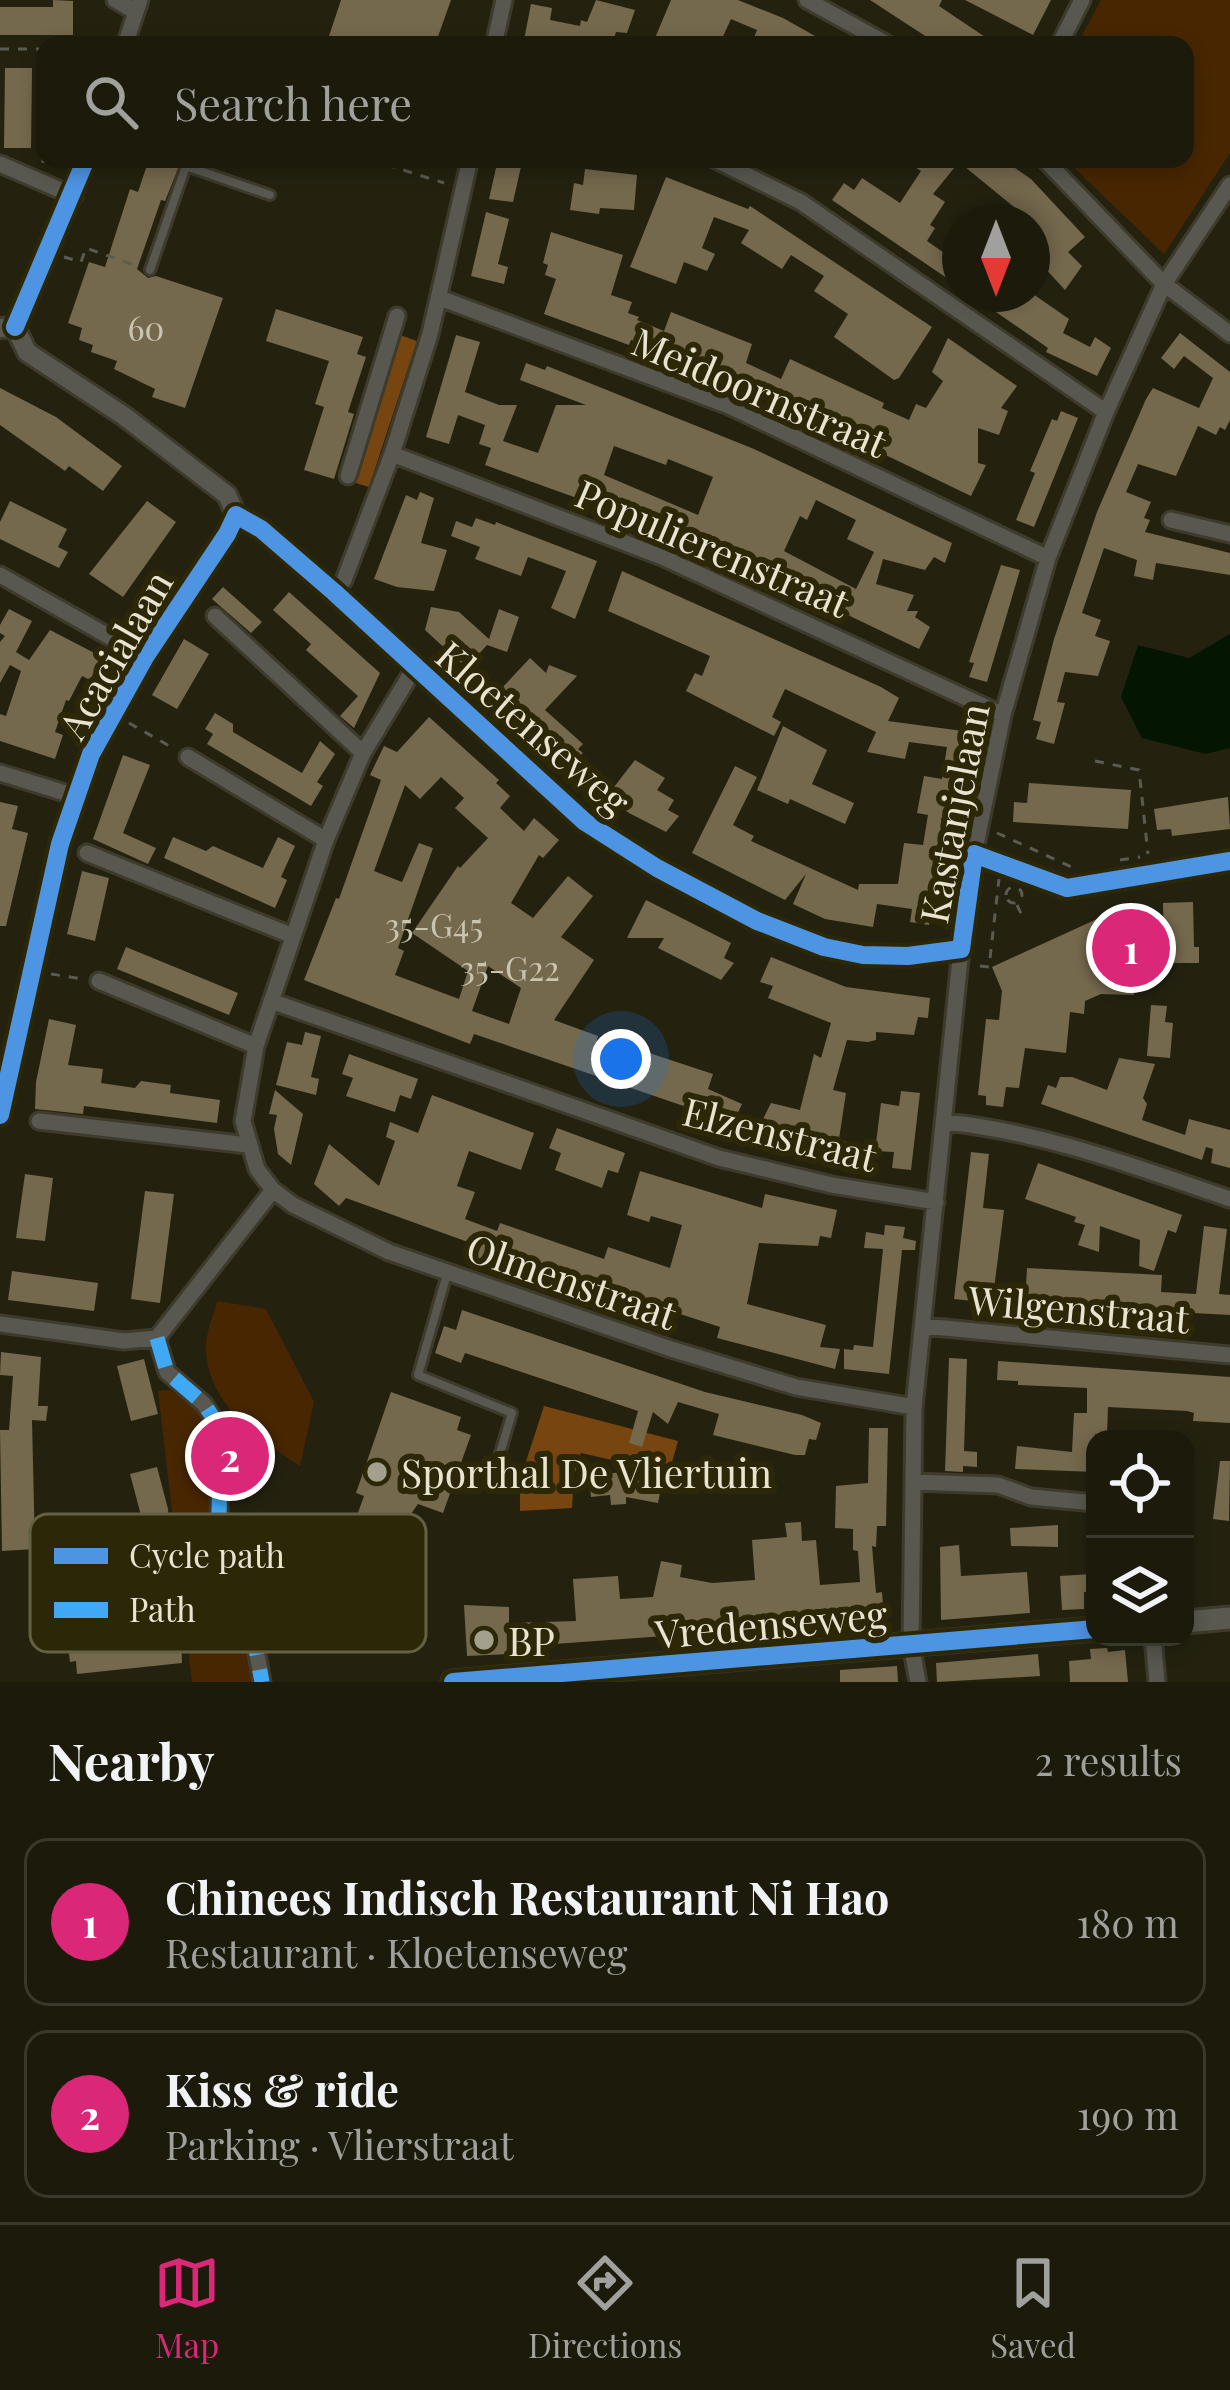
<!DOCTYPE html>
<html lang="en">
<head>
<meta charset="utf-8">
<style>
  body { margin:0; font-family:"Playfair Display",serif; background:#242314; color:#f1f3f6 }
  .controls { position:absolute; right:36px; bottom:36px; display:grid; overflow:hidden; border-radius:24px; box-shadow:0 6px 18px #0003 }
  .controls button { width:108px; height:108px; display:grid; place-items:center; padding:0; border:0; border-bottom:3px solid #39382c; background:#1b1a0b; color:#f1f3f6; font:60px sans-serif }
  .compass { position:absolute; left:942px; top:204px; width:108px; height:108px; border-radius:50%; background:#1b1a0b; box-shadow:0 6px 18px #0003; rotate:180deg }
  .you { position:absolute; left:621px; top:1059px; width:42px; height:42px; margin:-30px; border:9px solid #fff; border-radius:50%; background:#1a73e8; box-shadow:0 0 0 18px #1a73e833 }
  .badge { display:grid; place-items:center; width:78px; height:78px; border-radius:50%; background:#db2777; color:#fff; font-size:39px; font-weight:700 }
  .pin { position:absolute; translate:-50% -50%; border:6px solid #fff; box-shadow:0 3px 12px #0006 }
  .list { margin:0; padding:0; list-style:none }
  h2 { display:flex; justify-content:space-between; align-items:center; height:156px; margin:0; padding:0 48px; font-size:51px }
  h2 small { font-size:39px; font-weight:400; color:#a0a19d }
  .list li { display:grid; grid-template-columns:78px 1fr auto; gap:36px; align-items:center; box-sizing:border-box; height:168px; margin:0 24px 24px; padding:0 24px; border:3px solid #39382c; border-radius:24px }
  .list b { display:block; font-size:45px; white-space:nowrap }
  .list p { margin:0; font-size:39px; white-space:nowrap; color:#a0a19d }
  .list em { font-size:39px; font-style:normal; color:#a0a19d }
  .icon { flex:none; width:66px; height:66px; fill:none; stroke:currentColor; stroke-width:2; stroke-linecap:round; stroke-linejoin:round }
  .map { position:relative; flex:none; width:1230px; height:1682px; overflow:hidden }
  .search { position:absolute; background:#1b1a0b; box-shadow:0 6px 18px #0003; left:36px; right:36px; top:36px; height:132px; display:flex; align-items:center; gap:30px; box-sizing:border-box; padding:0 42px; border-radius:24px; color:#a0a19d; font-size:45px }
  .sheet { height:540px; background:#1b1a0b }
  nav { display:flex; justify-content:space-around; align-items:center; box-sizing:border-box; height:168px; border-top:3px solid #39382c; background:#1b1a0b; font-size:33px; color:#a0a19d }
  nav a { display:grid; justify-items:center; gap:6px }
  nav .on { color:#db2777 }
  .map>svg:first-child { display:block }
  .green { fill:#482602 }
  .forest { fill:#774510 }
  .water { fill:#041502 }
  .building { fill:#74684d; fill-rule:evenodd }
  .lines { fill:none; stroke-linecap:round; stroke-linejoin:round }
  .service-casing { stroke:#3e3b2c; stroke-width:14 }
  .minor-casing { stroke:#3e3b2c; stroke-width:21 }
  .tertiary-casing { stroke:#3e3b2c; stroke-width:24 }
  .secondary-casing { stroke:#3e3b2c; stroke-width:27 }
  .path { stroke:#5a5b51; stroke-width:3; stroke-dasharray:9 9; stroke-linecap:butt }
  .service { stroke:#585850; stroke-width:8 }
  .minor { stroke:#585850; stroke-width:15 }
  .tertiary { stroke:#585850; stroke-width:18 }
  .secondary { stroke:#5a5950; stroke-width:21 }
  .quiet { stroke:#3fa9f5; stroke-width:15; stroke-dasharray:30 15; stroke-linecap:butt }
  .cycleway-casing { stroke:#2c2807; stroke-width:26 }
  .cycleway { stroke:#4d94e3; stroke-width:18 }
  .poi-dot { fill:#a3a08e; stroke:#2c2807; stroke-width:4.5 }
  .labels { text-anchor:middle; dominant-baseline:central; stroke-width:12; stroke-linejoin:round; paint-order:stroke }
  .number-label { font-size:33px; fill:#cac5b1 }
  .street-label { font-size:39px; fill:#e7e4d2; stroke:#2c2807 }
  .poi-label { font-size:39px; fill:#e7e4d2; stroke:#2c2807; text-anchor:start }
  .key { fill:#2c2807; stroke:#646044; stroke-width:3 }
  .key-label { font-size:33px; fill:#e7e4d2 }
</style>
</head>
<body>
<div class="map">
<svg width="1230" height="1682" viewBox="0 0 1230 1682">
  <rect width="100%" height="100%" fill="#24220f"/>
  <path class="green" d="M1101 0H1230V153L1164 254 1065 159H1185V45H1077Z
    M217 1301 266 1309 314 1402 300 1466C258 1439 208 1405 206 1349 205 1334 214 1315 217 1301Z
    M170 1390 198 1408 212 1427 251 1647 253 1682H192L158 1391Z"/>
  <path class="forest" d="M397 334 417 341 369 487 356 483 373 430 366 427Z
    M544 1406 678 1441 669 1473 581 1453 574 1476 572 1508 520 1511V1480Z"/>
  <path class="water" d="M1230 634V748L1206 754 1142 738 1121 697 1138 645 1189 658Z"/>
  <path class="building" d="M53 0 73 1V35H0V7H53Z
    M341 0H451L435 45H326Z
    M596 0 635 10 627 33 616 32 612 45H523L531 4 552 8 550 20 580 26 581 20 587 22Z
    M671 0H738L783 18 831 45H751L757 30 731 19 719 45 702 40 700 45H652Z
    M870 0H942L939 6 997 45H939Z
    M965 0H1051L1033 35Z
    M5 68H32L31 148H4Z
    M149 159H182L165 201 161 200 137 269 148 278 156 276 223 298 185 408 152 397 155 389 114 369 117 361 91 352 93 345 79 340 82 328 68 323 89 262 105 267 130 189 138 192Z
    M498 159 522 162 513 202 489 199Z
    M902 159H1002L1031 179 1085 237 1068 252 1082 266 1065 290 1032 254 1046 241 1032 222H1008L1019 211 959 162 933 194 945 202 930 225 935 228 927 241 960 264V287L832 200 844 183 854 190 862 178 900 203 921 171Z
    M585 169 637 175 634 210 600 208 599 214 570 210 574 183 583 185Z
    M666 177 748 209 750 206 932 327 899 378 894 380 834 337 848 314 814 291 824 276 791 255 782 269 741 243 749 230 714 217 702 248 715 254 707 271 684 262 676 284 630 267Z
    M486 212 509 219 498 264 508 267 504 284 471 276Z
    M551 232 623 255 611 295 632 302 628 313 639 317 637 320 664 331 671 312 752 344 746 363 781 379 790 359 884 403 882 408 909 420 916 404 926 408 943 381 932 372 948 338 1017 386 1001 408 1008 411 999 435 978 428V463L986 465 971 496 873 449 875 446 752 389 631 340 629 345 544 314 556 279 545 275 548 265 543 263Z
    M970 294H1033L1069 319 1063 333 1090 347 1095 337 1111 348 1097 376 1046 352 1048 348Z
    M276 309 363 337 357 354 366 357 348 412 354 414 334 479 304 470 324 407 315 404 329 361 266 341Z
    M1180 333 1230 372V420L1225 430 1220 427 1216 435 1198 426 1176 476 1138 464 1126 492 1151 502 1144 518 1150 520 1145 532 1230 553V575L1156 563 1153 580 1134 576 1137 560 1104 548 1082 613 1101 620 1095 636 1110 641 1098 676 1065 672 1057 702 1065 703 1054 744 1036 739 1041 722 1033 720 1054 639 1097 512 1146 399 1153 388 1199 408 1213 378 1184 356 1174 369 1161 358Z
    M456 335 480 342 465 392 499 405H517L503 441 538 453 556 405H586L520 380 526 363 545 370 547 366 754 449 952 543 945 563 934 557 925 570 883 559 876 584 914 595 907 611H918L915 617 930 627 919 649 714 551 586 498 585 501 485 465 491 448 479 444 485 425 458 415 449 444 426 437ZM614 446 666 465 668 459 713 477 698 515 604 475ZM816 500 856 520 847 539 874 552 856 589 784 551 800 516 807 520Z
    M0 388 56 417 122 466 103 491 69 466 65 471 0 425Z
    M1061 411 1078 418 1034 527 1016 520 1035 473 1030 471 1052 419 1057 421Z
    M420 492 434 498 421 543 447 550 434 591 397 587 374 579 406 495 417 500Z
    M10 501 67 529 58 547 68 552 59 568 0 539V522Z
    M147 501 176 522 123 597 89 574Z
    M476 518 495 525 496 522 597 561 575 619 551 608 566 571 528 557 521 576 475 559 480 547 451 536 456 521 472 527Z
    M1001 565 1020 570 987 682 969 677 974 663 969 662Z
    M622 571 881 687 899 698 888 721 970 732 962 789 954 787 929 925 910 922 912 909 877 904 873 927 825 919 793 904 806 874 785 900 692 853 735 766 757 777 733 825 754 836 751 841 858 890 859 884H898L904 843 923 845 928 815 917 813 924 776 942 779 947 747 909 742 905 759 867 752 876 732 785 689 772 717 781 722 774 736 686 691 695 673 702 676 710 656 608 611Z
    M223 587 262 622 251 633 212 599Z
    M289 592 380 673 354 728 340 716 358 696 306 650 311 644 273 610Z
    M431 607 459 612 489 639 499 609 519 617 507 652 487 645 469 665 465 661 462 664 425 630Z
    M9 609 32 621 16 652 29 660 50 630 102 657 90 680 82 676 69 701 66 700 55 732 63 735 55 759 0 741V714L6 716 21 671 10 665 0 683V642L5 636 0 633V625Z
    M184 639 209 654 177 709 152 695Z
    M530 658 546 673 549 665 577 676 545 710 583 744 578 749 583 753 572 765 522 722 517 715 522 709 501 689Z
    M215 713 233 724V732L302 773 320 741 335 754 317 782 323 786 311 806 207 744 213 734 205 729Z
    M429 717 499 780 496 783 510 796 500 808 524 831 534 818 559 840 543 858 539 855 511 903 533 918 568 876 593 896 561 937 594 960 554 1020 598 1036 593 1054 631 1067 637 1049 713 1074 708 1089 742 1104 733 1123 474 1034 470 1044 304 980 336 898 339 899 381 780 370 775 384 746 397 752ZM441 777 464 798 455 808 488 838 460 868 458 866 412 933 468 971 459 999 395 975 404 951 398 948 433 848 419 843 402 882 374 871 405 785 420 799ZM488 966 521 988 509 1024 472 1011Z
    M783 726 827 750 812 784 854 803 845 824 790 799 788 804 757 790Z
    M123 755 150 765 123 833 156 848 148 864 93 839Z
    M635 760 665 778 657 790 674 800 668 810 679 816 666 832 629 813 607 796Z
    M1029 783 1131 790 1128 829 1013 822 1014 802 1027 803Z
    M1228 797 1230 829 1172 836 1171 829 1157 830 1154 809Z
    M0 802 18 806 12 829 28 833 6 926H0Z
    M173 837 206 851 213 846 263 868 278 837 295 846 281 877 287 880 275 908 164 858Z
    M82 871 109 878 95 941 67 934Z
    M646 900 731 943 724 958 734 963 721 980 658 948 664 938H627Z
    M1193 902 1194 947H1199V963H1164L1163 903Z
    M1132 903 1160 963H1135L1134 995 1101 994 1085 1001 1084 1014 1070 1012 1066 1053 1025 1048 1019 1088 1006 1087 1003 1107 986 1105V1096L978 1095 986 1019 999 1020 1002 991 992 967Z
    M126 947 238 993 229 1015 117 969Z
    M771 957 846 987 930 998 928 1018 918 1017 914 1035 876 1032V1040L868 1042 847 1040 833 1090 846 1093 839 1139 847 1142 842 1161 732 1134 737 1114 760 1125 771 1103 800 1110 814 1054 821 1058 831 1023 768 998 773 986 760 982Z
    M1151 1005 1167 1006 1165 1022 1173 1023 1170 1058 1147 1056Z
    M49 1019 76 1025 68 1065 103 1069 101 1083 135 1088 141 1081 171 1085 170 1093 220 1100 217 1123 84 1106 83 1114 35 1109 36 1082Z
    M305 1032 321 1036 311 1077 319 1079 316 1095 276 1085 287 1042 302 1045Z
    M349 1054 418 1079 411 1099 400 1095 395 1112 346 1096 353 1078 342 1074Z
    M1119 1058 1155 1064 1143 1098 1147 1104 1142 1120 1185 1135 1189 1119 1230 1130V1168L1211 1163 1213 1149 1206 1147 1202 1160 1041 1104 1048 1085 1056 1088 1060 1077H1072L1107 1090Z
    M275 1090 303 1114 291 1165 278 1154 274 1129 277 1115 269 1114Z
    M901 1091 920 1093 911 1170 892 1168 894 1152 875 1151 881 1103 899 1106Z
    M432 1095 534 1133 521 1170 469 1151 457 1186 475 1192 465 1219 497 1231 500 1223 604 1259 608 1247 670 1268 682 1225 651 1216 649 1222 627 1215 640 1171 762 1208 765 1194 837 1210 831 1238 820 1236 818 1246 759 1243 747 1304 826 1325 820 1347 840 1349 835 1369 717 1338 720 1327 619 1294 618 1296 584 1285 581 1294 493 1263 475 1257 479 1246 346 1198 339 1206 314 1184 329 1144 379 1186 395 1141 386 1137 390 1122 418 1133Z
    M557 1128 625 1153 618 1173 608 1170 602 1188 555 1170 561 1153 549 1148Z
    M971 1152 989 1154 983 1208 1004 1210 994 1289 974 1287 973 1301 954 1299Z
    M1038 1163 1182 1215 1176 1233 1168 1230 1154 1271 1139 1266 1140 1240 1100 1226 1099 1252 1078 1245 1085 1225 1074 1222 1076 1217 1025 1199Z
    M25 1174 53 1178 45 1241 16 1238Z
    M145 1191 174 1194 160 1303 131 1299Z
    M885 1225 905 1227 903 1238 916 1241 915 1250H902L889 1374 844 1369V1349L853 1350 854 1345 873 1347 883 1249 864 1248 866 1232 884 1235Z
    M1204 1226 1227 1229 1219 1294 1230 1295V1315L1025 1304 1027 1268 1162 1275 1161 1292 1196 1294Z
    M12 1271 98 1283 94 1311 8 1300Z
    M462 1310 705 1392 802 1415 821 1423 816 1440 809 1439 805 1455H795L713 1435 719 1414 678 1402 668 1424 653 1412 642 1447 629 1443 638 1411 465 1353 461 1363 435 1353 444 1326 456 1330Z
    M1 1352 41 1357 38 1406H48L46 1421 32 1420 35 1549 2 1551 0 1430H9L13 1376 0 1375Z
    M949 1358 967 1359 964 1451 977 1452V1467L963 1466V1472L945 1471Z
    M144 1359 158 1414 131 1421 117 1366Z
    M998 1361 1230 1377V1423L1193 1421 1194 1413 1187 1411 1108 1407 1107 1435 1095 1434V1472L1015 1469 1017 1446 1072 1452 1074 1413H1087V1388L1018 1385V1381L997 1380Z
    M391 1392 461 1417 457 1430 471 1435 443 1513 418 1504 389 1545 395 1615 336 1619 330 1542 351 1532 364 1496 356 1493Z
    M869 1428H888L886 1526H877L876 1547 872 1546 876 1593 882 1592 884 1618 780 1626V1622L732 1625 733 1631 527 1646 528 1653 467 1656 464 1605 509 1607V1623L576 1621 573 1579 618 1576 620 1599 653 1597 661 1561 682 1565 680 1577 712 1583 755 1580 752 1540 787 1537 785 1523 801 1522 802 1541 816 1540 820 1585 860 1582 858 1551 853 1550V1529L835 1528 836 1486 868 1483Z
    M1220 1461H1230L1229 1521 1213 1519Z
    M157 1467 168 1509 172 1577 145 1580 140 1523H143L130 1474Z
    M626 1472 663 1479 658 1503 626 1497V1504L611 1505 610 1495 591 1497 589 1475Z
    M1058 1525V1547L1011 1546 1010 1528Z
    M959 1545 961 1576 1027 1572 1030 1613 941 1620 940 1547Z
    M1091 1574 1092 1591 1084 1592V1609L1062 1610 1060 1576Z
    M159 1583 162 1621 170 1620 171 1632 181 1631 182 1663 77 1674 76 1661 70 1662 65 1619 107 1613 105 1587Z
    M1107 1648 1108 1652 1125 1650 1128 1682H1070L1069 1661 1091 1659 1090 1649Z
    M1038 1654 1040 1676 937 1682 936 1663Z
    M897 1666 898 1682H840V1670Z"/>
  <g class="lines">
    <defs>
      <path id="service" d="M150 270 186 166 270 195
        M447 1274 418 1375 512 1413 495 1470"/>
      <path id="minor" d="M115 0 136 12
        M807 0 889 45
        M125 45 140 0
        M494 45 504 0
        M1059 45 1082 0
        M714 159 801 202 1106 412
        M1044 159 1164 284 1230 334
        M0 164 74 196
        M440 298 729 406 1048 558
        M15 327 86 159
        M392 454 662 557 1003 715
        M348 476 397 316
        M236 515 261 529 334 592 585 822 657 868 757 921 824 947 863 955 908 956 961 949
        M1171 520 1230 534
        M0 575 145 657
        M334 592 344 580 392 454 430 334 470 159
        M215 616 363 753
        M415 667 363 753 326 840 256 1046 243 1121 257 1169 273 1190 293 1205 389 1252 671 1349 796 1387 914 1407
        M188 757 326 840
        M0 773 75 796
        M87 853 293 936
        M974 854 1067 888 1230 861
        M99 981 256 1046
        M271 1001 719 1158 832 1185 936 1202
        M39 1121 248 1145
        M945 1122C1044 1132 1136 1167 1230 1199
        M0 1324 124 1341 157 1338 273 1190
        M923 1326 1230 1355
        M157 1338 167 1372 204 1404 216 1422 221 1444 219 1513 243 1578 262 1682
        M913 1482 998 1485 1031 1497 1095 1503
        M1153 1637 1157 1682
        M918 1682 911 1644 914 1407 961 949 974 854 1003 715 1048 558 1106 412 1164 284 1230 185"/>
      <path id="tertiary" d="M0 328 15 327 27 352 124 416 227 495 236 515 227 534 145 657 91 754 60 844 0 1115"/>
      <path id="secondary" d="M1185 1622 1230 1618
        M453 1682 1095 1629"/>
    </defs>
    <use href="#service" class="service-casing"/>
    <use href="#minor" class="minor-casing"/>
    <use href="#tertiary" class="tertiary-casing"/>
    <use href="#secondary" class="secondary-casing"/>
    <path class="path" d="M0 49H45
      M369 159 444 183
      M43 163 45 92
      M64 257 81 262 86 248 137 266
      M129 723 173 748
      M1095 761 1139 770 1148 854
      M997 833 1076 869
      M1120 860 1140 857
      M1006 895a8 8 0 1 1 16 0a8 8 0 1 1-16 0Z
      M1017 905 1023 918
      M980 966 989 967 999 879
      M51 974 83 979"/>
    <use href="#service" class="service"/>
    <use href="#minor" class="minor"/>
    <use href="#tertiary" class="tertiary"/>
    <use href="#secondary" class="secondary"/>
    <path class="quiet" d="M157 1338 167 1372 204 1404 216 1422 221 1444 219 1513 243 1578 262 1682"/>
    <defs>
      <path id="cycleway" d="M15 327 86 159
        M0 1115 60 844 91 754 145 657 227 534 236 515 261 529 334 592 585 822 657 868 757 921 824 947 863 955 908 956 961 949 974 854 1067 888 1230 861
        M453 1682 1095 1629"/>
    </defs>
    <use href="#cycleway" class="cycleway-casing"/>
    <use href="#cycleway" class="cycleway"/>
  </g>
  <g class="poi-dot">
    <circle cx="377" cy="1472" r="12"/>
    <circle cx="484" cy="1640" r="12"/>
  </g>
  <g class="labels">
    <g class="number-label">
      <text x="146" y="327">60</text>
      <text x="434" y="924">35-G45</text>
      <text x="510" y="967">35-G22</text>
    </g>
    <g class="street-label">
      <text transform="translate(760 391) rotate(23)">Meidoornstraat</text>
      <text transform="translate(713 547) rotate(23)">Populierenstraat</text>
      <text transform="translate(114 654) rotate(-60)">Acacialaan</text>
      <text transform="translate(534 727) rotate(41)">Kloetenseweg</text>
      <text transform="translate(953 813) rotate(-79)">Kastanjelaan</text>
      <text transform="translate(780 1133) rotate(14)">Elzenstraat</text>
      <text transform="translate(572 1280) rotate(19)">Olmenstraat</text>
      <text transform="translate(1079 1308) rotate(5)">Wilgenstraat</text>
      <text transform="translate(771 1623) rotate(-5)">Vredenseweg</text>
    </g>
    <g class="poi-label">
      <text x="401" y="1472">Sporthal De Vliertuin</text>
      <text x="508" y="1640">BP</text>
    </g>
  </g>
  <rect x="30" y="1514" width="396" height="138" rx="18" class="key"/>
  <rect x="54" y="1548" width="54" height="16" fill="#4d94e3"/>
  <rect x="54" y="1602" width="54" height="16" fill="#3fa9f5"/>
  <g class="key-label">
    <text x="129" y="1568">Cycle path</text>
    <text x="129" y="1622">Path</text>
  </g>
</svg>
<div class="controls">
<button><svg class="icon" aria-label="locate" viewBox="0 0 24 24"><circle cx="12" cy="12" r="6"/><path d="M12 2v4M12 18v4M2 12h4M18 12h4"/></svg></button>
<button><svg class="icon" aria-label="layers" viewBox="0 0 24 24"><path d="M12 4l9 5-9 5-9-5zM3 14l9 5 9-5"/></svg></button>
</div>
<svg class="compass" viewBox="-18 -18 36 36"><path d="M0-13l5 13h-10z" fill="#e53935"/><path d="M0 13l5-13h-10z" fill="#a0a19d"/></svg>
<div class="you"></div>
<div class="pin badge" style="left:1131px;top:948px">1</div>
<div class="pin badge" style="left:230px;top:1456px">2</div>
<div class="search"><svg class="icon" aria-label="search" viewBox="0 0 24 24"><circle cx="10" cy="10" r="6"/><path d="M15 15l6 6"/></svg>Search here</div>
</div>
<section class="sheet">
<h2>Nearby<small>2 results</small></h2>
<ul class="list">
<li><span class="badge">1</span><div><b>Chinees Indisch Restaurant Ni Hao</b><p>Restaurant · Kloetenseweg</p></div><em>180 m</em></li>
<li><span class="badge">2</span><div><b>Kiss &amp; ride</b><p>Parking · Vlierstraat</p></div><em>190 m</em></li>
</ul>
</section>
<nav>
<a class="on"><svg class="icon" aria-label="map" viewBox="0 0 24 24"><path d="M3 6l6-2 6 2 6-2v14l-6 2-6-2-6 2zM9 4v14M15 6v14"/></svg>Map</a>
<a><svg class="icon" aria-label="directions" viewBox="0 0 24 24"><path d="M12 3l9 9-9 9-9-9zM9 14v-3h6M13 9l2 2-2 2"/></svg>Directions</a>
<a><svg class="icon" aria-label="saved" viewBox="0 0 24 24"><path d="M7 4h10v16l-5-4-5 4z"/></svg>Saved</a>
</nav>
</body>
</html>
